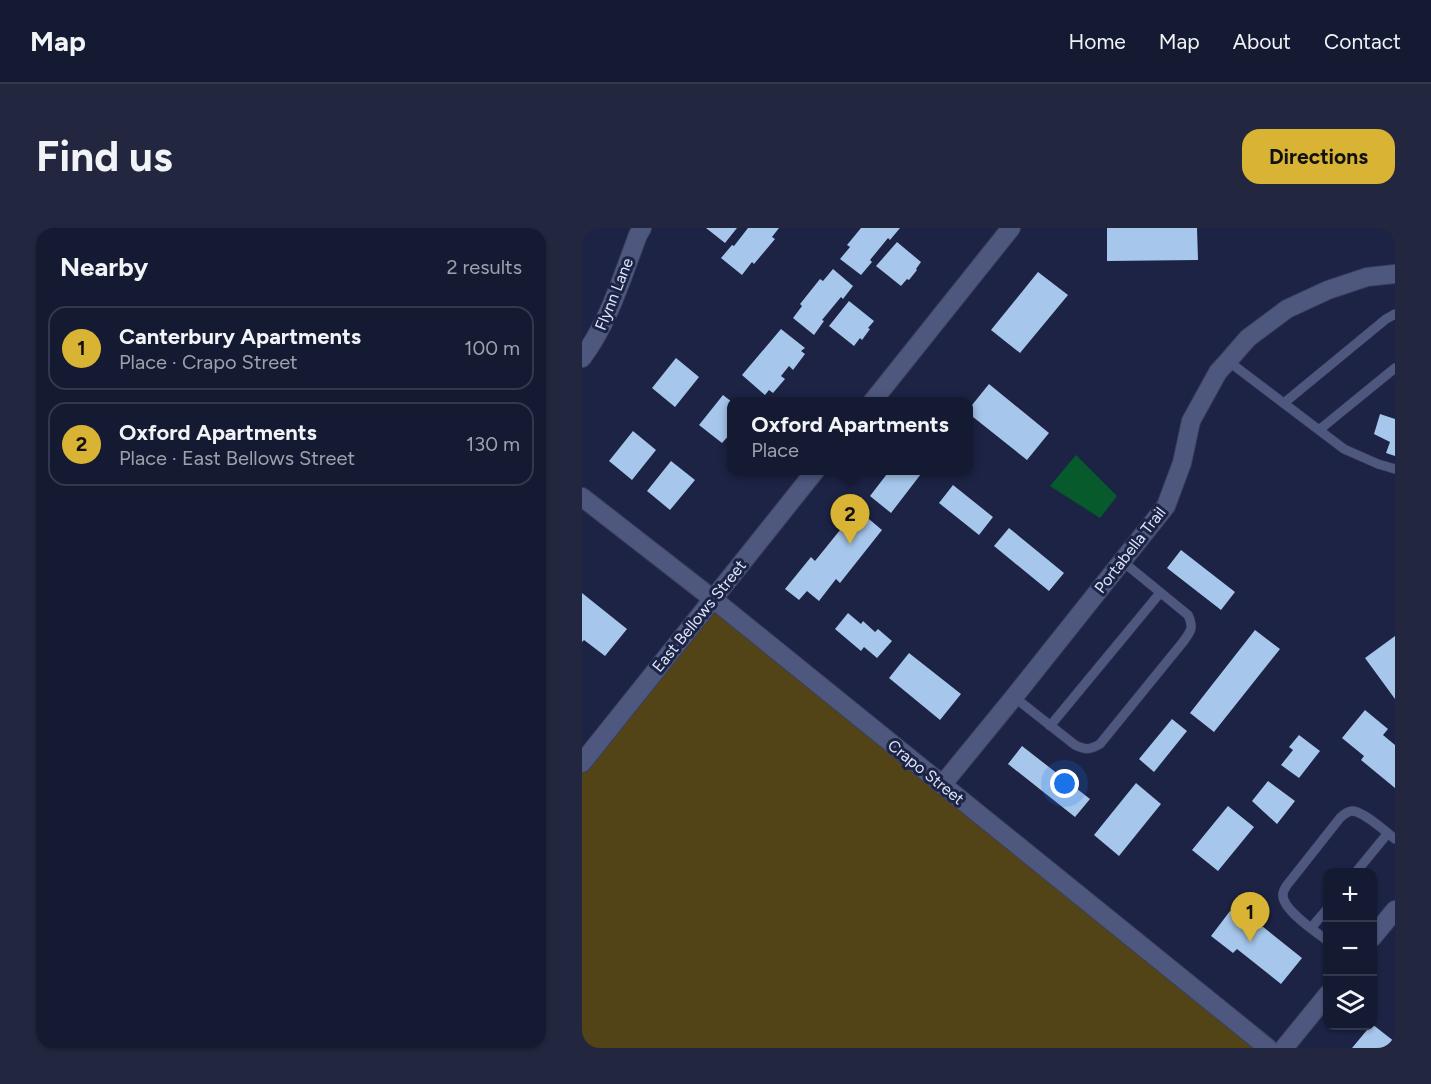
<!DOCTYPE html>
<html lang="en">
<head>
<meta charset="utf-8">
<style>
  body { margin:0; font-family:Figtree,sans-serif; background:#22273f; color:#f1f3f6 }
  .controls { position:absolute; right:18px; bottom:18px; display:grid; overflow:hidden; border-radius:12px; box-shadow:0 2px 4px #0004 }
  .controls button { width:54px; height:54px; display:grid; place-items:center; padding:0; border:0; border-bottom:2px solid #34384e; background:#151a33; color:#f1f3f6; font:30px sans-serif }
  .you { position:absolute; left:483px; top:556px; width:21px; height:21px; margin:-15px; border:4px solid #fff; border-radius:50%; background:#1a73e8; box-shadow:0 0 0 9px #1a73e833 }
  .badge { display:grid; place-items:center; width:39px; height:39px; border-radius:50%; background:#d9b334; color:#111; font-size:20px; font-weight:700 }
  .pin { position:absolute; translate:-50% -50px; filter:drop-shadow(0 2px 3px #0008) }
  .pin::after { content:''; position:absolute; top:32px; width:21px; height:18px; background:inherit; clip-path:polygon(0 0,100% 0,50% 100%) }
  .popup { position:absolute; left:145px; top:169px; width:246px; height:78px; box-sizing:border-box; display:grid; place-content:center; border-radius:12px; background:#151a33; filter:drop-shadow(0 2px 4px #0005); font-size:20px; white-space:nowrap; color:#9da1ac }
  .popup b { font-size:22px; color:#f1f3f6 }
  .popup::after { content:''; position:absolute; left:50%; top:100%; margin-left:-12px; border:12px solid transparent; border-top-color:#151a33 }
  .list { margin:0; padding:0; list-style:none }
  h2 { display:flex; justify-content:space-between; align-items:center; height:78px; margin:0; padding:0 24px; font-size:26px }
  h2 small { font-size:20px; font-weight:400; color:#9da1ac }
  .list li { display:grid; grid-template-columns:39px 1fr auto; gap:18px; align-items:center; box-sizing:border-box; height:84px; margin:0 12px 12px; padding:0 12px; border:2px solid #34384e; border-radius:18px }
  .list b { display:block; font-size:22px; white-space:nowrap }
  .list p { margin:0; font-size:20px; white-space:nowrap; color:#9da1ac }
  .list em { font-size:20px; font-style:normal; color:#9da1ac }
  .icon { flex:none; width:33px; height:33px; fill:none; stroke:currentColor; stroke-width:2; stroke-linecap:round; stroke-linejoin:round }
  .map { position:relative; flex:none; width:813px; height:820px; overflow:hidden; border-radius:18px }
  header { display:flex; align-items:center; gap:36px; box-sizing:border-box; height:84px; padding:0 30px; background:#151a33; border-bottom:2px solid #34384e }
  header strong { font-size:28px }
  nav { display:flex; gap:33px; margin-inline-start:auto; font-size:21px }
  .intro { display:flex; align-items:center; justify-content:space-between; box-sizing:border-box; height:144px; padding:0 36px }
  h1 { margin:0; font-size:42px }
  .button { padding:15px 27px; border-radius:18px; background:#d9b334; color:#111; font-size:21px; font-weight:700 }
  main { display:flex; gap:36px; padding:0 36px }
  aside { flex:1; background:#151a33; border-radius:18px; box-shadow:0 2px 4px #0004 }
  .map>svg:first-child { display:block }
  .green { fill:#524417 }
  .water { fill:#065a2b }
  .building { fill:#a6c6eb }
  .lines { fill:none; stroke-linecap:round; stroke-linejoin:round }
  .lane-casing { stroke:#3a3f5c; stroke-width:10 }
  .street-casing { stroke:#3a3f5c; stroke-width:20 }
  .lane { stroke:#4e587e; stroke-width:9 }
  .street { stroke:#4e587e; stroke-width:18 }
  .labels { text-anchor:middle; dominant-baseline:central; stroke-width:6; stroke-linejoin:round; paint-order:stroke }
  .street-label { font-size:16px; fill:#dde4fa; stroke:#1c2344 }
</style>
</head>
<body>
<header>
<strong>Map</strong>
<nav><a>Home</a><a>Map</a><a>About</a><a>Contact</a></nav>
</header>
<div class="intro"><h1>Find us</h1><a class="button">Directions</a></div>
<main>
<aside>
<h2>Nearby<small>2 results</small></h2>
<ul class="list">
<li><span class="badge">1</span><div><b>Canterbury Apartments</b><p>Place · Crapo Street</p></div><em>100 m</em></li>
<li><span class="badge">2</span><div><b>Oxford Apartments</b><p>Place · East Bellows Street</p></div><em>130 m</em></li>
</ul>
</aside>
<div class="map">
<svg width="813" height="820" viewBox="0 0 813 820">
  <rect width="100%" height="100%" fill="#1c2344"/>
  <path class="green" d="M131 371 685 820H0V535Z"/>
  <path class="water" d="M494 227 535 268 518 290 468 258Z"/>
  <path class="building" d="M124 0H155L143 15Z
    M166 0H197L190 9 193 11 172 36 170 34 160 47 139 30 150 17 152 18Z
    M279 0H318L308 12 306 10 288 32 290 34 279 47 258 31 268 19 265 17Z
    M525 0H615L616 32 525 33Z
    M315 14 339 34 334 41 335 42 327 52 325 51 319 58 294 38Z
    M251 41 271 58 261 71 259 69 240 92 242 93 232 107 211 90 220 78 218 76 238 51 241 53Z
    M456 44 486 67 438 125 409 102Z
    M267 73 292 93 286 100 288 101 280 112 278 110 272 118 247 98Z
    M199 101 223 120 219 123 223 126 211 142 207 138 199 148 203 151 191 165 187 162 183 167 160 147Z
    M94 130 117 149 93 179 70 160Z
    M407 156 467 205 445 232 386 185V182Z
    M141 167 150 174V204L140 215 117 197Z
    M798 186 813 191V228L804 225 808 214 792 206Z
    M51 203 74 222 50 252 27 233Z
    M89 233 113 252 88 282 65 263Z
    M308 242H342L309 285 288 268Z
    M371 257 411 289 397 307 357 275Z
    M275 281 300 302 258 355 254 351 237 373 225 363 217 372 203 361 229 329 233 333Z
    M427 300 482 345 467 363 412 318Z
    M599 322 653 364 639 382 585 340Z
    M0 365 45 401 23 428 2 412 0 414Z
    M266 385 279 396 281 393 293 404 296 401 310 413 295 430 282 419 279 423 253 401Z
    M673 402 698 421 632 504 608 485Z
    M813 408V471L783 430Z
    M327 425 379 466 358 492 307 450Z
    M783 482 806 501 801 507 813 517V560L779 532 782 528 760 510Z
    M590 491 605 503 572 544 557 531Z
    M717 507 738 523 717 550 699 537 711 522 707 519Z
    M440 518 508 571 493 589 426 536Z
    M686 553 713 573 695 596 670 573Z
    M554 555 579 576 537 628 512 607Z
    M646 578 672 599 636 643 610 622Z
    M648 683 670 700 675 694 720 730 699 756 655 721 651 725 629 708Z
    M790 796 813 814V820H770Z"/>
  <g class="lines">
    <defs>
      <path id="lane" d="M646 133 762 221 796 236 813 241
        M702 175 804 91 813 86
        M737 202 813 140
        M432 469 493 517C503 522 508 522 518 516L601 414C609 403 612 400 606 387L540 333
        M468 498 578 365
        M774 644 806 605
        M729 700 746 680
        M746 713C734 704 699 681 701 666 701 663 703 660 705 657L758 590C761 587 766 583 771 583 782 584 803 603 813 611"/>
      <path id="street" d="M0 130C27 94 40 49 56 7L60 0
        M290 174 429 0
        M0 269 131 371 686 820
        M0 535 234 242
        M360 557 432 469 584 278 600 235 609 193 636 144 646 133 666 110 705 81 746 62 785 49 813 46
        M790 710 813 682
        M702 820 746 766"/>
    </defs>
    <use href="#lane" class="lane-casing"/>
    <use href="#street" class="street-casing"/>
    <use href="#lane" class="lane"/>
    <use href="#street" class="street"/>
  </g>
  <g class="labels">
    <g class="street-label">
      <text transform="translate(32 66) rotate(-68)">Flynn Lane</text>
      <text transform="translate(548 322) rotate(-52)">Portabella Trail</text>
      <text transform="translate(117 388) rotate(-51)">East Bellows Street</text>
      <text transform="translate(344 544) rotate(39)">Crapo Street</text>
    </g>
  </g>
</svg>
<div class="controls">
<button>+</button>
<button>−</button>
<button><svg class="icon" aria-label="layers" viewBox="0 0 24 24"><path d="M12 4l9 5-9 5-9-5zM3 14l9 5 9-5"/></svg></button>
</div>
<div class="you"></div>
<div class="pin badge" style="left:668px;top:714px">1</div>
<div class="pin badge" style="left:268px;top:316px">2</div>
<div class="popup"><b>Oxford Apartments</b>Place</div>
</div>
</main>
</body>
</html>
